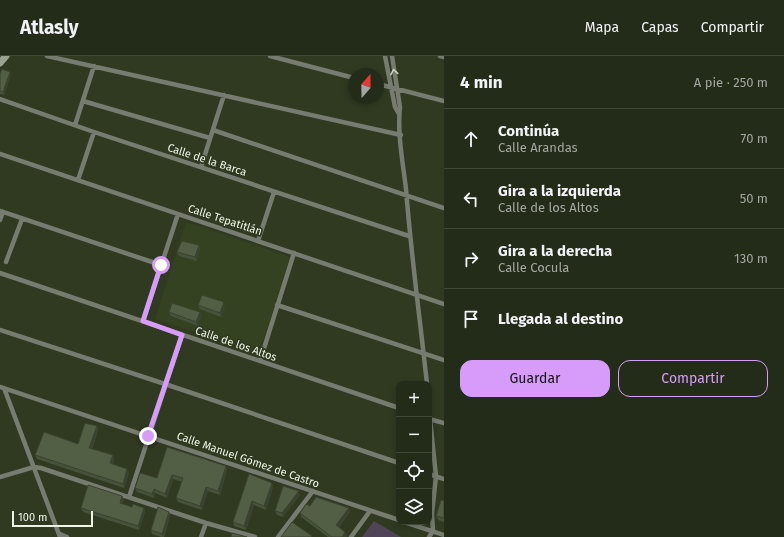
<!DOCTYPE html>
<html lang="es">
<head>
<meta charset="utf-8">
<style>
  body { margin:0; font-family:"Fira Sans",sans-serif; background:#2b3422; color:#f1f3f6 }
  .controls { position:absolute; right:12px; bottom:12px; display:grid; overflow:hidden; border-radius:8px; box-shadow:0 2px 6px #0003 }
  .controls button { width:36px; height:36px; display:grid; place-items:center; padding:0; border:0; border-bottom:1px solid #404838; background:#232c19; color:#f1f3f6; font:20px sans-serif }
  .compass { position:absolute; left:348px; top:12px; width:36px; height:36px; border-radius:50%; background:#232c19; box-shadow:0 2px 6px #0003; rotate:20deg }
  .scale { position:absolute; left:12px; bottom:10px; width:81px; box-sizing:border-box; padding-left:4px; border:2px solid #edf4e5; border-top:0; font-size:11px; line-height:14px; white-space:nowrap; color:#edf4e5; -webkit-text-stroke:3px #2f3a21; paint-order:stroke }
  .stop { position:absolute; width:12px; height:12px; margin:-9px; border:3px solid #d79bf9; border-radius:50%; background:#fff }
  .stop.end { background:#d79bf9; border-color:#fff; box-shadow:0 1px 4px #0008 }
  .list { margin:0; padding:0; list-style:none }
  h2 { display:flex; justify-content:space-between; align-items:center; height:52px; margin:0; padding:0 16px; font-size:17px }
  h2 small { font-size:13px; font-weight:400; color:#a3a7a2 }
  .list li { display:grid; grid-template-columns:26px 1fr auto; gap:12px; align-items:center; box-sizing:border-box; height:60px; padding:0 16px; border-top:1px solid #404838 }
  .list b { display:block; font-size:15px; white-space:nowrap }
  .list p { margin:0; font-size:13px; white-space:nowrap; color:#a3a7a2 }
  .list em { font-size:13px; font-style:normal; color:#a3a7a2 }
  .actions { display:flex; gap:8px; padding:12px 16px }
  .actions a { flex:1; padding:9px 0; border:1px solid #d79bf9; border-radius:12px; text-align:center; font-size:14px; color:#d79bf9 }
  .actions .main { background:#d79bf9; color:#111 }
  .icon { flex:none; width:22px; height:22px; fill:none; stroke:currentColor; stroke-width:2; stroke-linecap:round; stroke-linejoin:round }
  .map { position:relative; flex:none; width:444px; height:481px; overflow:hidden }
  header { display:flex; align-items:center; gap:24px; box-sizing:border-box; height:56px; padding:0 20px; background:#232c19; border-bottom:1px solid #404838 }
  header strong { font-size:19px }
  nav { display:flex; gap:22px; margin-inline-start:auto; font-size:14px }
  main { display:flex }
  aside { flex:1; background:#232c19 }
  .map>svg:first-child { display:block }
  .built { fill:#354222 }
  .green { fill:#504557 }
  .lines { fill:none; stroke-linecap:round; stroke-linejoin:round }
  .street { stroke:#767c6f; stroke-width:4.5 }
  .secondary { stroke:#9aa390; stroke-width:7 }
  .wall { fill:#47523a }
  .shaded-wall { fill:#3a4230 }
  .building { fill:#535f44; stroke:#3a4230 }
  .oneway { stroke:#c9d0c2 }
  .route { stroke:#d79bf9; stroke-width:5 }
  .labels { text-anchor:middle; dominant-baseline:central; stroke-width:3.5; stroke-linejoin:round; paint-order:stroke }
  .street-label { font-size:11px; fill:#edf4e5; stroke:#2f3a21 }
</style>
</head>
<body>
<header>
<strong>Atlasly</strong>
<nav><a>Mapa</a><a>Capas</a><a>Compartir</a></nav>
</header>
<main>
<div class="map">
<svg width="444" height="481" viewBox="0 0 444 481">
  <rect width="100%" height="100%" fill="#2f3a21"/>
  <path class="built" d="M186 166 290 201 259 298 155 263Z"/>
  <path class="green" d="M374 465 401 481H362Z"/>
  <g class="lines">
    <path class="street" d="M47 0 401 79
      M270 0 354 22
      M385 0 395 51 399 58
      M392 0 400 51C397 77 403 107 406 133 411 198 420 263 427 328
      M440 0 444 1
      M378 28 444 45
      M0 43 94 76 409 180
      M83 45 210 82
      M75 69 94 10
      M213 74 444 152
      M0 98 444 248
      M201 111 224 39
      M78 124 94 76
      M0 155 161 209
      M0 164 3 156
      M258 185 274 136
      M6 206 22 163
      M0 217 399 352
      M277 249 444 304
      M143 265 178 158
      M0 274 165 328 399 407
      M260 305 294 197
      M0 331 399 464
      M4 332 60 481
      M429 363 444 367
      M429 418 444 423
      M0 421 34 411 41 412 206 467 255 481
      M129 441 182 279
      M404 466 444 479
      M60 478 67 481
      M201 481 206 467
      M278 481 313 435
      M351 481 370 455
      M429 481 433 475 432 458 436 420 429 353"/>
    <path class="secondary" d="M0 7 6 0"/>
  </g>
  <path class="wall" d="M10 16 11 18 4 39 0 38V18Z
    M199 189 200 193 197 205 179 200 177 196Z
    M198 249 225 250 221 261 200 253Z
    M169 256H200L201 260 198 270 171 260Z
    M97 370 98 374 92 393 113 399 114 403 113 408 127 413 129 417 124 432 37 403 35 399 78 388Z
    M167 391 226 410 227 414 220 439 208 435 202 454 178 446 176 442 182 426 173 423 167 442 155 437 154 442 137 436 135 432 157 422Z
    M249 418 273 431 266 454 254 449 246 474 234 470 233 466Z
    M300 439 283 461 277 459 275 455Z
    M122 440 124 444 122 448 132 451 144 452 145 456 139 474 83 456 81 452Z
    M444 445V466L438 464 436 460Z
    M310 450 349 452 350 456 339 471 347 480 346 481H328L301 461 300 457Z
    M169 456 170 460 164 481H161L152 478 151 474Z"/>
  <path class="shaded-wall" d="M10 16 11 18 4 39 3 36Z
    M199 189 200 193 197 205 195 201Z
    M224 246 225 250 221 261 220 257Z
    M200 256 201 260 198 270 196 266Z
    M97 370 98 374 90 396 89 392Z
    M113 399 114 403 112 411 110 407Z
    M226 410 227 414 220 439 218 435Z
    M127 413 129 417 124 432 123 428Z
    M172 419 173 423 167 442 165 438Z
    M272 427 273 431 266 454 264 450Z
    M206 431 208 435 202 454 200 450Z
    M154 433 155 437 154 442 152 438Z
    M299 435 300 439 283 461 282 457Z
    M122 440 124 444 121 451 120 447Z
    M252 445 254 449 246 474 244 470Z
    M144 452 145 456 139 474 138 470Z
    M349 452 350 456 337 473 336 469Z
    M169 456 170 460 163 481 162 478Z
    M345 476 347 480 346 481H342Z"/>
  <path class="building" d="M2 13 10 16 3 36 0 35V18Z
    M182 185 199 189 195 201 177 196Z
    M202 239 224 246 220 257 198 249Z
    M172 247 200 256 196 266 169 256Z
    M85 367 97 370 89 392 113 399 110 407 127 413 123 428 35 399 44 376 78 388Z
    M167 391 226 410 218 435 206 431 200 450 176 442 183 422 172 419 165 438 154 433 152 438 135 432 140 417 157 422Z
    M249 418 272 427 264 450 252 445 244 470 233 466Z
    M88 429 122 440 120 447 132 451 133 448 144 452 138 470 81 452Z
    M283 430 299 435 282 457 275 455Z
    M316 441 349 452 336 469 345 476 342 481H332L300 457 306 448 310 450Z
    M441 444 444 445V462L436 460Z
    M158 451 169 456 162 478 151 474Z
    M292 466 312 480 311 481H281Z
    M232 477 247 481H231Z"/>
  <defs><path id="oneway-chevron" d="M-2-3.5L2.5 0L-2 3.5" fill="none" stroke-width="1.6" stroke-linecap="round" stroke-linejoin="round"/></defs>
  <use class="oneway" href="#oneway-chevron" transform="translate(394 16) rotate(-100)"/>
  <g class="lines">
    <path class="route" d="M148 380 182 279 143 265 161 209"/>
  </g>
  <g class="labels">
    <g class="street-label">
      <text transform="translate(207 104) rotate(18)">Calle de la Barca</text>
      <text transform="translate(225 164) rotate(18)">Calle Tepatitlán</text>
      <text transform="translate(236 288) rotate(19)">Calle de los Altos</text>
      <text transform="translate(248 404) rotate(19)">Calle Manuel Gómez de Castro</text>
    </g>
  </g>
</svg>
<div class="controls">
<button>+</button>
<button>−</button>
<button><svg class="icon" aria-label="locate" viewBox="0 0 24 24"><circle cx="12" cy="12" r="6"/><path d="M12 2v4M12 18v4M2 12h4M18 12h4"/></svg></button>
<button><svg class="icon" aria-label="layers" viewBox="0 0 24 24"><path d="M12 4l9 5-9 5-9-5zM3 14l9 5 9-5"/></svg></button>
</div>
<svg class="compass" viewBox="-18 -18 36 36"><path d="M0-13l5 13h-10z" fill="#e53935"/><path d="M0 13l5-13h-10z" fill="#a3a7a2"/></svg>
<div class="scale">100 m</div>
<div class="stop" style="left:161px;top:209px"></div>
<div class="stop end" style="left:148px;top:380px"></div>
</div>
<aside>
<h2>4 min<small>A pie · 250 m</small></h2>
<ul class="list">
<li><svg class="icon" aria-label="ahead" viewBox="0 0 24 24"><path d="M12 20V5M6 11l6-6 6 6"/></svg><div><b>Continúa</b><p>Calle Arandas</p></div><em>70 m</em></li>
<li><svg class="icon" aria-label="left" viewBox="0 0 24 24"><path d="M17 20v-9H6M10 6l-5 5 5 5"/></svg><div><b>Gira a la izquierda</b><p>Calle de los Altos</p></div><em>50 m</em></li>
<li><svg class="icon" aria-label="right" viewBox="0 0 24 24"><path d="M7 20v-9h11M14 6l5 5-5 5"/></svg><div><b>Gira a la derecha</b><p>Calle Cocula</p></div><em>130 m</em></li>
<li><svg class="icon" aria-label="arrive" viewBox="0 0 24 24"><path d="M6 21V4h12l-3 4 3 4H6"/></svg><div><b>Llegada al destino</b></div></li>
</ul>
<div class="actions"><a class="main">Guardar</a><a>Compartir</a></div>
</aside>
</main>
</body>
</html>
